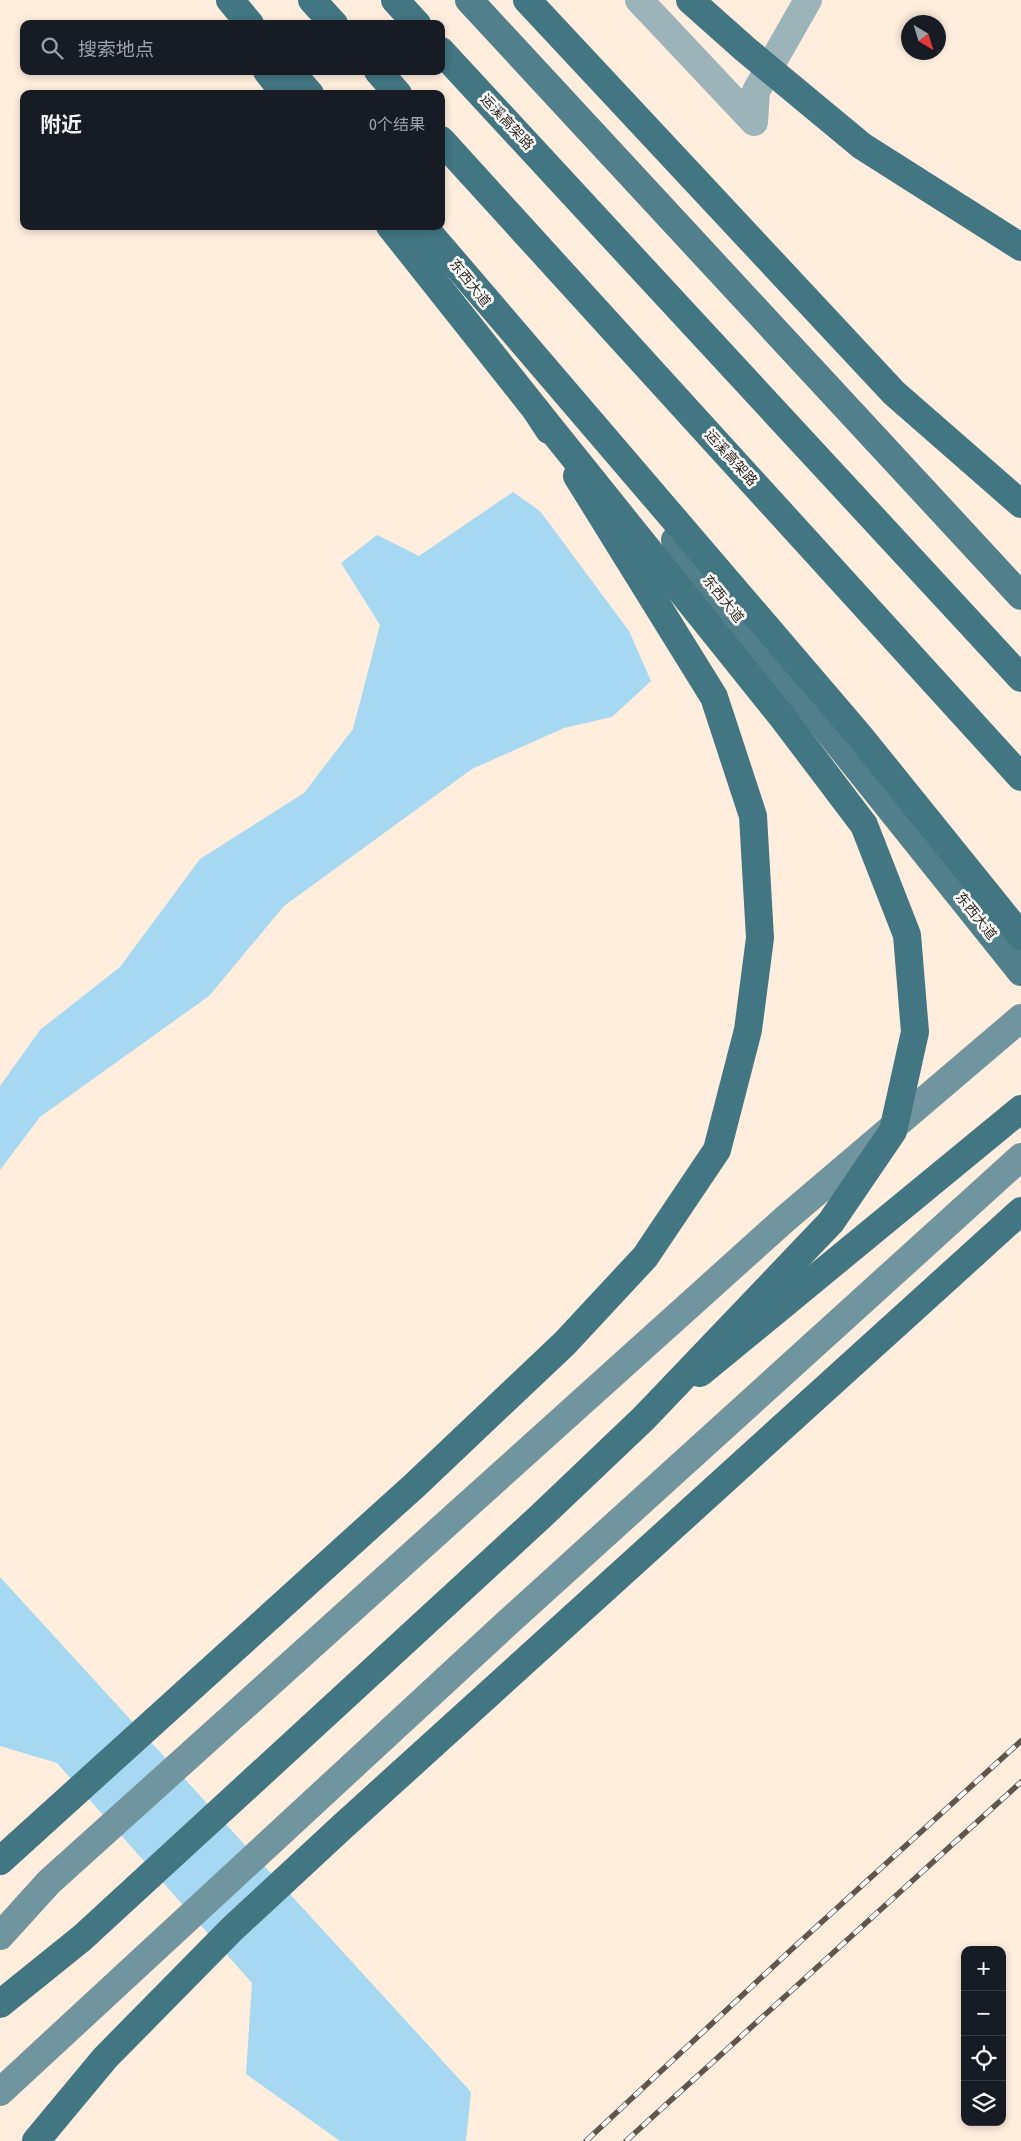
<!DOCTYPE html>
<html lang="zh">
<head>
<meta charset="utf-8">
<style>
  body { margin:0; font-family:"Fira Sans Condensed","Noto Sans SC",sans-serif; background:#242831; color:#f1f3f6 }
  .controls { position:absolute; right:15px; bottom:15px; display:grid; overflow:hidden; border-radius:10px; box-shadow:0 2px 8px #0003 }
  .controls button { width:45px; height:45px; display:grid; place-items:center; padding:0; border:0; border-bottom:1px solid #363941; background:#171b24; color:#f1f3f6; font:25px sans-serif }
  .compass { position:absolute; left:901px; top:15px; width:45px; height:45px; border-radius:50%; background:#171b24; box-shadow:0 2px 8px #0003; rotate:142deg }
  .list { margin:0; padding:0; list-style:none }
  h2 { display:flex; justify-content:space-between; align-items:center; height:65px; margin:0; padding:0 20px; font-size:21px }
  h2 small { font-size:16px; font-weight:400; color:#9ea1a6 }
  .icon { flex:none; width:28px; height:28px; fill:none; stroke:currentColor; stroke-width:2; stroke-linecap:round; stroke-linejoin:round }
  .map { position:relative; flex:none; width:1021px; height:2141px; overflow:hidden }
  .search { position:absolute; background:#171b24; box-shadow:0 2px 8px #0003; left:20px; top:20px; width:425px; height:55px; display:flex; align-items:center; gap:12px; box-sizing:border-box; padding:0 18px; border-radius:10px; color:#9ea1a6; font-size:19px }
  .panel { position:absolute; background:#171b24; box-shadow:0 2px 8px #0003; left:20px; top:90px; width:425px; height:140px; border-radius:10px }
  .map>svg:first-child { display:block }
  .water { fill:#a6d9f1 }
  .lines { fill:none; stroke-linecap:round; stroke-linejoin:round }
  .minor { stroke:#9bb3b9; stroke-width:28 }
  .secondary { stroke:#70959e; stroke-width:28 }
  .primary { stroke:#517f8b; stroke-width:28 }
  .trunk { stroke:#427682; stroke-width:28 }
  .rail-casing { stroke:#60564d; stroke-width:5.5 }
  .rail { stroke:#fff; stroke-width:4; stroke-dasharray:11; stroke-linecap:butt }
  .trunk-bridge { stroke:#427682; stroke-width:28 }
  .labels { text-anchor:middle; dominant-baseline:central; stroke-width:5; stroke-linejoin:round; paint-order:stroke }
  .street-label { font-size:14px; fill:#2d251e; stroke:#fff }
</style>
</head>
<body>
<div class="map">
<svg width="1021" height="2141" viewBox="0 0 1021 2141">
  <rect width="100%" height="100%" fill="#ffeddd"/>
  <path class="water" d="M513 492 540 511 629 631 651 681 612 717 564 728 472 769 284 906 209 996 40 1117 0 1170V1086L40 1030 120 967 200 859 304 793 353 729 380 625 341 563 377 535 419 556Z
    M0 1577 471 2092 466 2141H340L246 2074 252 1983 57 1763 0 1746Z"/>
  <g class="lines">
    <path class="minor" d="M639 0 754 122
      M754 122 756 91 808 0"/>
    <path class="secondary" d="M0 1936 49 1882 785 1219 1021 1018
      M0 2092 505 1625 1021 1157"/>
    <path class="primary" d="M469 0 1021 596
      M675 540 1021 972"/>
    <path class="trunk" d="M230 0 250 24
      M312 0 334 24
      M395 0 417 24
      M527 0 894 393 1021 504
      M441 51 1021 678
      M267 71 285 94
      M290 71 310 94
      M378 71 398 94
      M441 140 1021 777
      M390 226 536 410 549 430
      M700 1373 1021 1109
      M0 1861 415 1485 565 1343 645 1257 717 1150 748 1030 760 938 753 816 714 697 577 476
      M0 2004 82 1938 255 1779
      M36 2141 105 2058 232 1929 342 1827 1021 1211"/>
    <defs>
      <path id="rail" d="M586 2141 792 1949 1021 1741
        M626 2141 1021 1782"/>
    </defs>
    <use href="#rail" class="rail-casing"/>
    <use href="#rail" class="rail"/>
    <path class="trunk-bridge" d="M690 0 745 49 862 146 1021 247
      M423 226 858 734 1021 936
      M255 1779 540 1517 644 1418 831 1222 893 1131 915 1032 907 935 864 825 783 718 536 410"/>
  </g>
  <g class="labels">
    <g class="street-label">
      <text transform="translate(507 122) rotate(47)">运溪高架路</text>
      <text transform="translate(470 283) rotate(51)">东西大道</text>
      <text transform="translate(731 458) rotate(48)">运溪高架路</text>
      <text transform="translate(723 599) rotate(51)">东西大道</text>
      <text transform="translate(976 916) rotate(51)">东西大道</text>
    </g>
  </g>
</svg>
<div class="controls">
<button>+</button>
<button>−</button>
<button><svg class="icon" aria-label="locate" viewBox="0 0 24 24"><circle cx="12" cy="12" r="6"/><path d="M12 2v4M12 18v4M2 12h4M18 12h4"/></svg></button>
<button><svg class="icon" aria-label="layers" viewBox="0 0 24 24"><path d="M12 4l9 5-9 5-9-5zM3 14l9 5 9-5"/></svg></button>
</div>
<svg class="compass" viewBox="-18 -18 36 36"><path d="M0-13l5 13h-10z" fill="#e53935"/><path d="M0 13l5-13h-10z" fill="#9ea1a6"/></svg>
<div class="search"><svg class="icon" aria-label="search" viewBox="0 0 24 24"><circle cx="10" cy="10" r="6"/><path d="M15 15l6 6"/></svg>搜索地点</div>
<section class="panel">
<h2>附近<small>0个结果</small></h2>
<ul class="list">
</ul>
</section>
</div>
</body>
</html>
